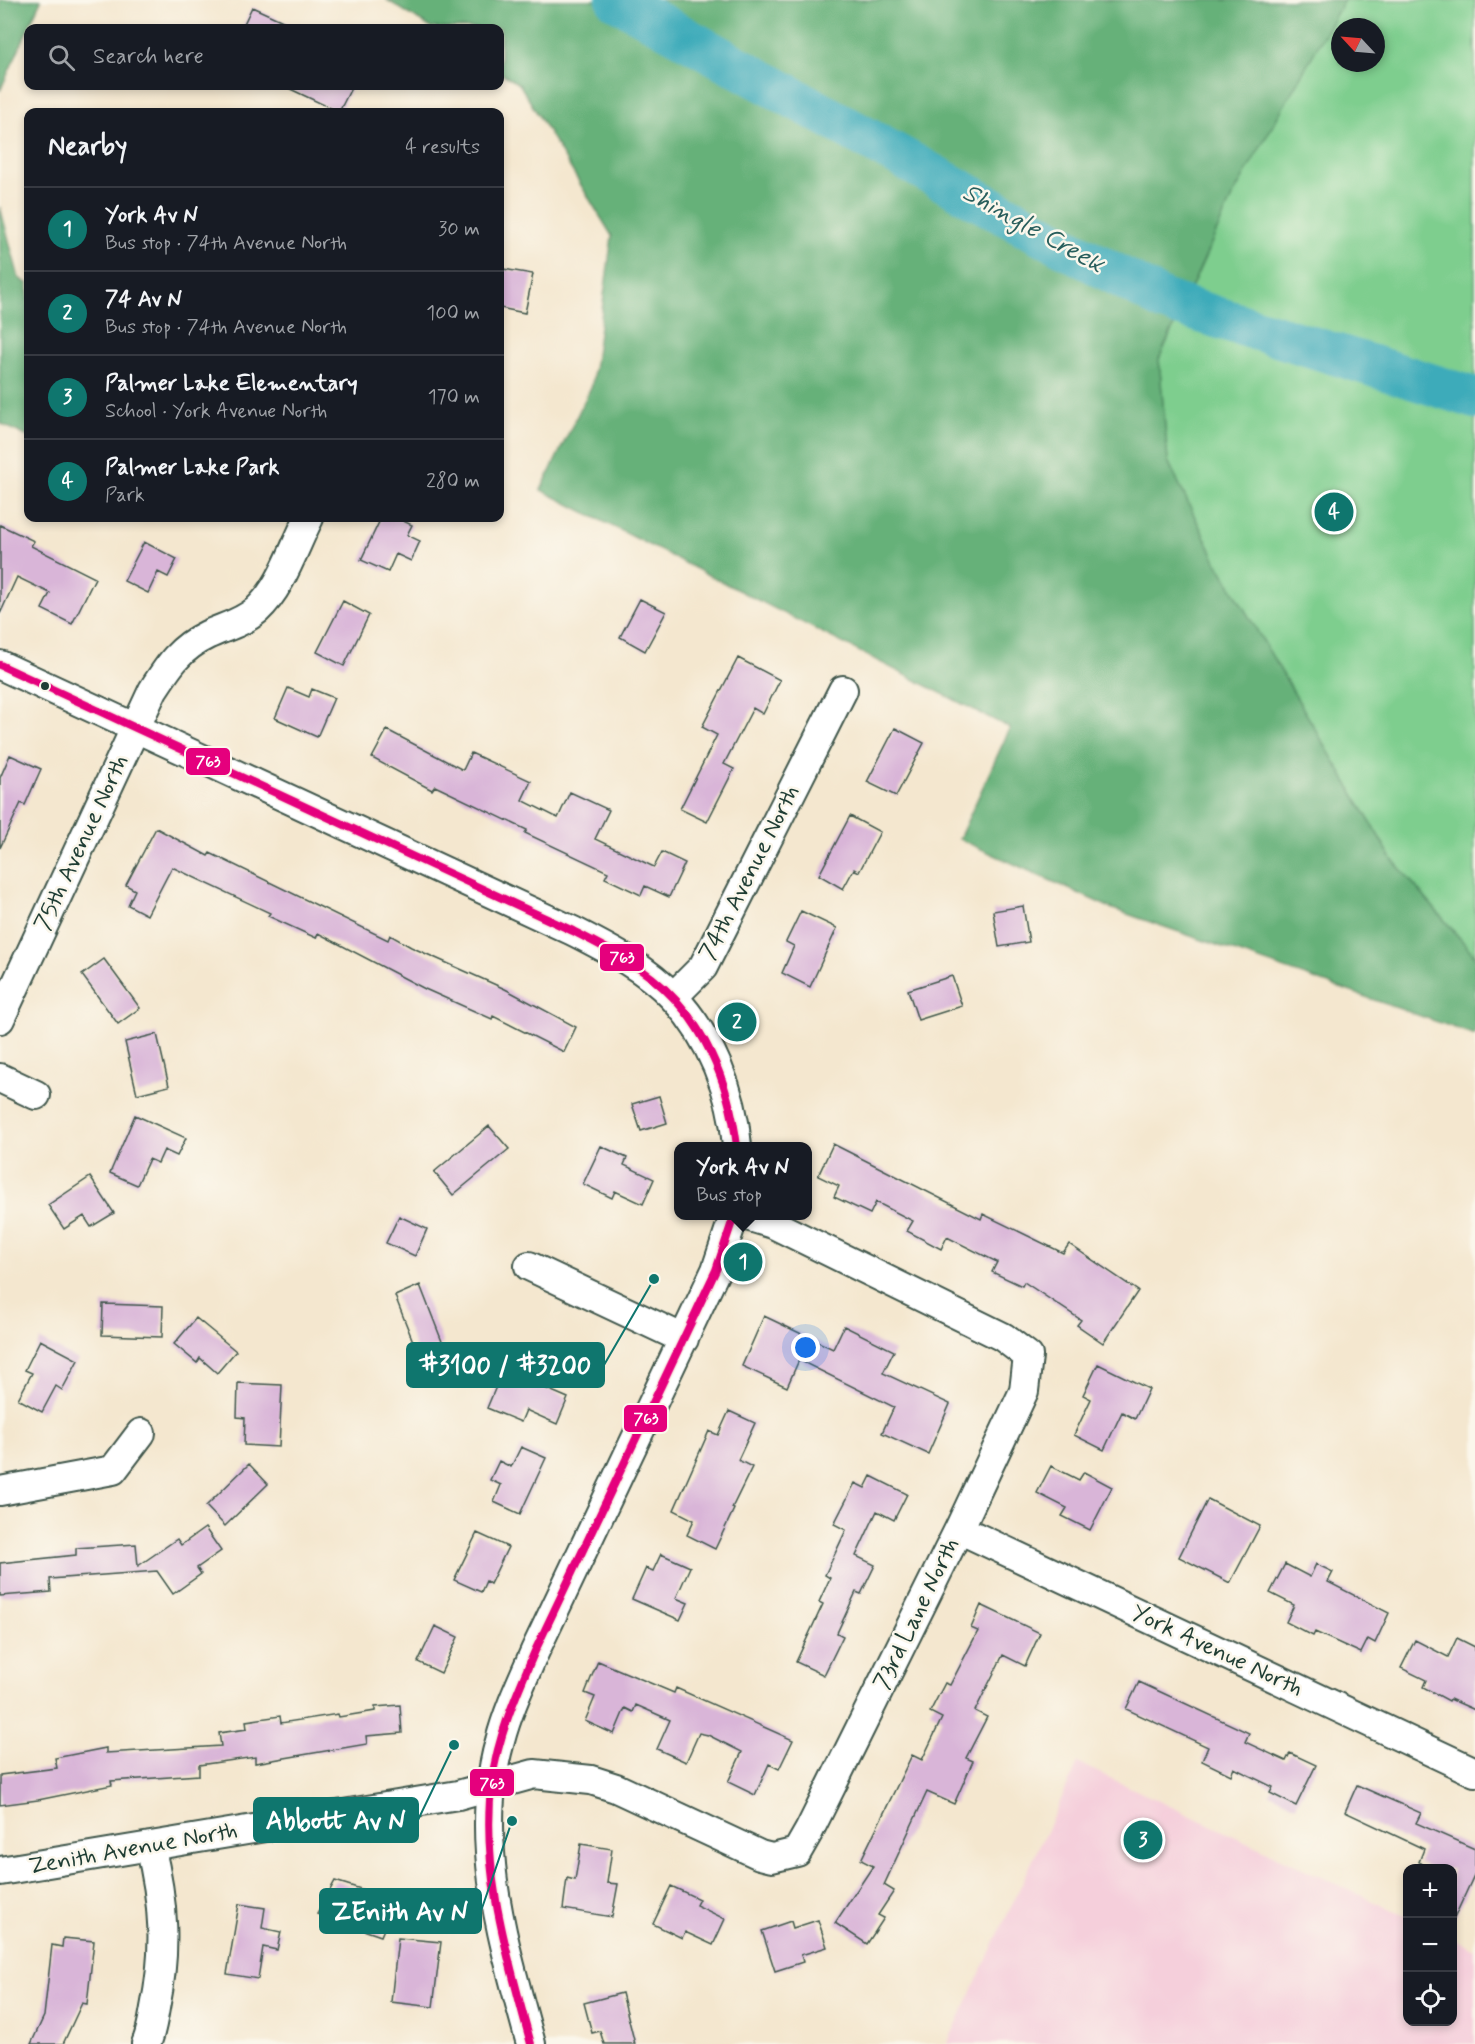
<!DOCTYPE html>
<html lang="en">
<head>
<meta charset="utf-8">
<style>
  body { margin:0; font-family:Mynerve,sans-serif; background:#20242c; color:#f1f3f6 }
  .controls { position:absolute; right:18px; bottom:18px; display:grid; overflow:hidden; border-radius:12px; box-shadow:0 3px 9px #0003 }
  .controls button { width:54px; height:54px; display:grid; place-items:center; padding:0; border:0; border-bottom:2px solid #363941; background:#171b24; color:#f1f3f6; font:30px sans-serif }
  .compass { position:absolute; left:1331px; top:18px; width:54px; height:54px; border-radius:50%; background:#171b24; box-shadow:0 3px 9px #0003; rotate:296deg }
  .you { position:absolute; left:806px; top:1348px; width:21px; height:21px; margin:-15px; border:4px solid #fff; border-radius:50%; background:#1a73e8; box-shadow:0 0 0 9px #1a73e833 }
  .badge { display:grid; place-items:center; width:39px; height:39px; border-radius:50%; background:#0f766e; color:#fff; font-size:20px; font-weight:700 }
  .pin { position:absolute; translate:-50% -50%; border:3px solid #fff; box-shadow:0 2px 6px #0006 }
  .popup { position:absolute; left:674px; top:1142px; width:138px; height:78px; box-sizing:border-box; display:grid; place-content:center; border-radius:12px; background:#171b24; filter:drop-shadow(0 2px 4px #0005); font-size:20px; white-space:nowrap; color:#9ea1a6 }
  .popup b { font-size:22px; color:#f1f3f6 }
  .popup::after { content:''; position:absolute; left:50%; top:100%; margin-left:-12px; border:12px solid transparent; border-top-color:#171b24 }
  .list { margin:0; padding:0; list-style:none }
  h2 { display:flex; justify-content:space-between; align-items:center; height:78px; margin:0; padding:0 24px; font-size:26px }
  h2 small { font-size:20px; font-weight:400; color:#9ea1a6 }
  .list li { display:grid; grid-template-columns:39px 1fr auto; gap:18px; align-items:center; box-sizing:border-box; height:84px; padding:0 24px; border-top:2px solid #363941 }
  .list b { display:block; font-size:22px; white-space:nowrap }
  .list p { margin:0; font-size:20px; white-space:nowrap; color:#9ea1a6 }
  .list em { font-size:20px; font-style:normal; color:#9ea1a6 }
  .icon { flex:none; width:33px; height:33px; fill:none; stroke:currentColor; stroke-width:2; stroke-linecap:round; stroke-linejoin:round }
  .map { position:relative; flex:none; width:1475px; height:2044px; overflow:hidden }
  .search { position:absolute; background:#171b24; box-shadow:0 3px 9px #0003; left:24px; top:24px; width:480px; height:66px; display:flex; align-items:center; gap:15px; box-sizing:border-box; padding:0 21px; border-radius:12px; color:#9ea1a6; font-size:22px }
  .panel { position:absolute; background:#171b24; box-shadow:0 3px 9px #0003; left:24px; top:108px; width:480px; height:414px; border-radius:12px }
  .map>svg:first-child { display:block }
  .built { fill:#f5cfdb }
  .green { fill:#7ece8e; stroke:#4e8661; stroke-width:1.5; fill-rule:evenodd }
  .forest { fill:#66b179; stroke:#427756; stroke-width:1.5 }
  .lines { fill:none; stroke-linecap:round; stroke-linejoin:round }
  .river { stroke:#3cabba; stroke-width:42 }
  .building { fill:#d9b5d8 }
  .minor-casing { stroke:#3f564b; stroke-width:32 }
  .minor { stroke:#fff; stroke-width:28 }
  .bus-1-casing { stroke:#fbf7ec; stroke-width:12 }
  .bus-1 { stroke:#e5007d; stroke-width:8 }
  .bus-dot { fill:#1f3d34; stroke:#fbf7ec; stroke-width:2 }
  .labels { text-anchor:middle; dominant-baseline:central; stroke-width:5; stroke-linejoin:round; paint-order:stroke }
  .street-label { font-size:24px; fill:#1f3d34; stroke:#fbf7ec }
  .water-label { font-size:26px; font-style:italic; fill:#285e5c; stroke:#fbf7ec }
  .leader { fill:none; stroke:#0f766e; stroke-width:2 }
  .callout-dot { fill:#0f766e; stroke:#fbf7ec; stroke-width:2 }
  .callout { fill:#0f766e; stroke:#0f766e; stroke-width:2 }
  .callout-label { font-size:26px; text-anchor:middle; font-weight:bold; fill:#fff }
  .line-badge { stroke:#fbf7ec; stroke-width:2 }
  .badge-label { font-size:16px; text-anchor:middle; font-weight:bold; fill:#fff }
</style>
</head>
<body>
<div class="map">
<svg width="1475" height="2044" viewBox="0 0 1475 2044">
  <rect width="100%" height="100%" fill="#fbf7ec"/>
  <filter id="ink" filterUnits="userSpaceOnUse"><feTurbulence type="fractalNoise" baseFrequency=".0167" numOctaves="2"/><feDisplacementMap in="SourceGraphic" scale="12" xChannelSelector="R" yChannelSelector="G"/><feConvolveMatrix kernelMatrix="1 2 1 2 8 2 1 2 1" color-interpolation-filters="sRGB"/></filter>
  <filter id="wash" filterUnits="userSpaceOnUse"><feTurbulence type="fractalNoise" baseFrequency=".008" numOctaves="4" result="noise"/><feDisplacementMap in="SourceGraphic" scale="24" xChannelSelector="R" yChannelSelector="G"/><feGaussianBlur stdDeviation="1.35" result="paint"/><feColorMatrix in="noise" values="0 0 0 0 0 0 0 0 0 0 0 0 0 0 0 0 0 1.4 0 .05"/><feComposite in="paint" operator="in"/></filter>
  <g filter="url(#wash)">
    <rect width="100%" height="100%" fill="#f4e7cf"/>
    <path class="built" d="M1078 1763 1407 1917 1408 2022H1452L1453 1938 1475 1949V2044H947Z"/>
    <path class="green" d="M1344 0H1475V956L1392 859 1217 563 1168 461 1159 359 1232 197ZM1340 27H1376V63H1340Z"/>
    <path class="forest" d="M0 0H41L0 91Z
      M387 0H1344L1232 197 1159 359 1168 461 1217 563 1392 859 1475 956V1035L1113 909 959 839 1010 728 541 490 592 385 612 236 520 85 500 72V28H431Z
      M0 207 19 278 28 284V437L0 423Z"/>
    <g class="lines">
      <path class="river" d="M617 0 982 202 1165 301 1475 398"/>
    </g>
    <g id="blocks">
      <path class="building" d="M252 7 298 28H242Z
        M284 86H352L339 112Z
        M503 269 533 274 525 313 500 308V289Z
        M381 518H397L412 525 407 535 420 541 411 561 396 554 388 572 361 560Z
        M0 525 34 541 31 546 95 578 72 624 42 609 50 593 17 577 0 614Z
        M144 542 177 559 168 577 158 572 148 593 124 581Z
        M640 599 666 612 645 651 620 637Z
        M343 601 369 615 344 666 317 652Z
        M738 658 780 680 763 714 753 708 724 764 734 769 707 822 680 809 717 735 702 727Z
        M288 688 309 697 312 689 334 698 317 737 275 718Z
        M895 728 924 743 896 796 867 782Z
        M387 730 463 770 471 753 531 781 522 800 558 818 570 792 609 810 595 839 654 867 662 852 685 863 669 897 645 886 641 895 605 878 608 872 525 833 527 830 435 786 432 790 372 758Z
        M10 755 41 769 25 805 21 803 0 848V778Z
        M850 816 880 832 859 872 854 869 843 889 819 875Z
        M156 828 208 856 210 853 388 940 390 935 411 947 505 989 576 1027 564 1052 493 1016 492 1019 425 989 318 933 316 938 268 916 270 913 172 867 147 915 128 905 135 890 126 885Z
        M1023 906 1029 942 999 947 993 911Z
        M801 911 837 928 810 987 782 973 794 946 786 942Z
        M104 959 140 1008 118 1024 82 975Z
        M952 976 962 1006 918 1020 908 990Z
        M157 1034 169 1086 137 1094 125 1042Z
        M659 1096 667 1123 641 1131 632 1104Z
        M135 1115 186 1138 177 1156 164 1150 158 1163 149 1159 137 1185 110 1173Z
        M489 1126 509 1149 453 1195 434 1172Z
        M833 1144 981 1219 983 1214 1063 1253 1069 1244 1138 1291 1103 1343 1077 1325 1081 1320 1024 1282 1022 1286 992 1272 997 1262 947 1237 941 1249 907 1231 913 1221 876 1202 870 1214 834 1197 839 1186 818 1176Z
        M601 1146 627 1158 624 1165 654 1179 643 1204 615 1191 612 1198 583 1184Z
        M90 1177 114 1213 91 1227 84 1216 64 1229 48 1205Z
        M399 1216 427 1229 415 1256 386 1243Z
        M420 1285 443 1344 418 1354 395 1296Z
        M103 1304 163 1306 162 1337 102 1335Z
        M764 1316 833 1349 844 1326 894 1351 883 1373 950 1404 928 1454 882 1433 894 1407 799 1360 787 1387 742 1366Z
        M196 1318 236 1351 217 1373 200 1358 197 1363 174 1344Z
        M40 1340 78 1360 62 1390 56 1386 42 1412 18 1399 32 1373 25 1370Z
        M1098 1364 1149 1389 1135 1419 1122 1412 1104 1450 1074 1435 1091 1399 1083 1395Z
        M503 1370 568 1398 557 1424 526 1410 521 1422 487 1408Z
        M238 1383 282 1385 279 1447 244 1445 245 1418 237 1417Z
        M729 1411 755 1423 738 1460 752 1467 732 1508 734 1509 715 1549 687 1535 694 1520 674 1510 709 1431 718 1435Z
        M521 1447 546 1458 520 1514 494 1502 501 1485 490 1480 499 1461 511 1467Z
        M249 1464 268 1484 225 1526 206 1506Z
        M1051 1466 1079 1480 1084 1472 1112 1487 1090 1530 1062 1516 1067 1508 1037 1493Z
        M871 1476 907 1494 894 1520 877 1511 856 1556 875 1565 861 1594 856 1592 837 1633 843 1636 824 1675 796 1662 823 1604 819 1602 830 1578 825 1575 846 1530 834 1524 855 1483 865 1488Z
        M1208 1499 1260 1526 1230 1583 1179 1557Z
        M205 1528 221 1551 197 1568 201 1574 173 1594 157 1571 50 1579 51 1592 0 1596V1563L76 1555V1548L136 1544 138 1566 177 1539 181 1545Z
        M477 1533 508 1547 490 1584 486 1581 481 1592 454 1580Z
        M661 1554 690 1567 676 1598 688 1603 680 1620 632 1599 646 1568 653 1571Z
        M1285 1564 1310 1577 1316 1564 1333 1572 1328 1582 1389 1613 1375 1643 1368 1639 1361 1653 1315 1632 1313 1636 1286 1622 1294 1605 1270 1593Z
        M981 1605 1040 1633 1025 1666 1003 1655 975 1711 987 1717 966 1758 973 1761 954 1804 927 1792 884 1885 894 1891 878 1915 884 1918 867 1944 835 1923 873 1866 861 1860 912 1755 922 1760 942 1718 930 1712 945 1683 950 1685 978 1631 971 1628Z
        M435 1626 458 1637 441 1673 418 1662Z
        M1457 1638 1475 1647V1710L1450 1699 1449 1701 1423 1687 1426 1680 1401 1668 1415 1640 1448 1657Z
        M598 1661 674 1693 676 1688 793 1740 779 1769 769 1764 755 1795 728 1782 742 1752 708 1735 699 1733 686 1762 657 1749 670 1720 636 1705 633 1712 625 1708 614 1734 585 1721 595 1697 585 1693Z
        M1139 1682 1249 1733 1245 1742 1286 1761 1290 1753 1316 1765 1296 1806 1270 1793 1273 1787 1234 1768 1231 1775 1202 1761 1208 1747 1126 1709Z
        M400 1705 402 1733 366 1736 367 1744 255 1763V1757L199 1765V1775L111 1781 112 1785 38 1800 0 1805V1775L57 1768 55 1758 106 1748V1753L221 1746 219 1733 247 1729 246 1721 280 1716 281 1723 338 1714 339 1717 375 1711V1707Z
        M1357 1785 1421 1813 1416 1823 1475 1849V1873L1452 1923V1869H1433L1419 1862 1424 1849 1345 1812Z
        M581 1844 612 1849 607 1883 618 1884 612 1917 563 1909 567 1878 575 1880Z
        M335 1881 396 1900 381 1936 317 1914Z
        M671 1886 699 1899 696 1905 725 1919 713 1945 685 1932 682 1938 653 1924Z
        M239 1904 265 1908 262 1928 281 1932 277 1950 263 1947 258 1979 227 1974Z
        M818 1920 827 1947 801 1955 803 1962 775 1971 762 1931 791 1921 793 1928Z
        M63 1938 94 1941 87 2004 82 2003 63 2044H31L44 2016 52 1945 62 1947Z
        M398 1938 441 1942 433 2007 391 2002Z
        M622 1993 635 2044H604L600 2031 592 2033 584 2003Z"/>
    </g>
  </g>
  <g filter="url(#ink)">
    <use href="#blocks" fill-opacity="0" stroke="#3f564b" stroke-width="1.5"/>
    <g class="lines">
      <defs>
        <path id="minor" d="M0 665 573 931C608 949 646 968 673 997 710 1036 733 1093 737 1146
          M673 997 703 967 843 690
          M0 1019 153 690C169 665 180 648 207 635 224 627 242 623 257 610 282 587 294 547 309 518
          M0 1078 36 1095
          M529 1266 684 1339
          M0 1491 113 1470 141 1433
          M959 1529 1475 1772
          M0 1871 458 1795 534 1774 591 1780 616 1788 760 1855 772 1858 797 1852 809 1831 959 1529 1024 1391 1028 1356 1003 1337 773 1224 747 1216
          M146 2044C151 2033 153 2020 155 2008 167 1950 164 1902 150 1846
          M531 2044C505 1947 471 1842 500 1741 508 1710 522 1681 535 1651L716 1270 734 1216"/>
      </defs>
      <use href="#minor" class="minor-casing"/>
      <use href="#minor" class="minor"/>
      <defs>
        <path id="bus-1" d="M0 665 573 931C600 945 628 959 652 978 704 1019 729 1082 737 1146
          M531 2044C508 1958 480 1870 492 1780 498 1735 517 1693 535 1651L716 1270 734 1216"/>
      </defs>
      <use href="#bus-1" class="bus-1-casing"/>
      <use href="#bus-1" class="bus-1"/>
    </g>
  </g>
  <circle class="bus-dot" cx="45" cy="686" r="5"/>
  <g class="labels">
    <g class="street-label">
      <text transform="translate(82 843) rotate(-65)">75th Avenue North</text>
      <text transform="translate(750 873) rotate(-63)">74th Avenue North</text>
      <text transform="translate(917 1614) rotate(-64)">73rd Lane North</text>
      <text transform="translate(1217 1651) rotate(25)">York Avenue North</text>
      <text transform="translate(133 1849) rotate(-10)">Zenith Avenue North</text>
    </g>
    <g class="water-label">
      <text transform="translate(1033 229) rotate(29)">Shingle Creek</text>
    </g>
  </g>
  <path class="leader" d="M654 1279L604 1365M454 1745L418 1820M512 1821L481 1911"/>
  <g class="callout-dot">
    <circle cx="654" cy="1279" r="6"/>
    <circle cx="454" cy="1745" r="6"/>
    <circle cx="512" cy="1821" r="6"/>
  </g>
  <g class="callout">
    <rect x="407" y="1343" width="197" height="44" rx="6"/>
    <rect x="254" y="1798" width="164" height="44" rx="6"/>
    <rect x="320" y="1889" width="161" height="44" rx="6"/>
  </g>
  <g class="callout-label">
    <text x="505" y="1374">#3100 / #3200</text>
    <text x="336" y="1829">Abbott Av N</text>
    <text x="400" y="1920">ZEnith Av N</text>
  </g>
  <g class="line-badge">
    <rect x="185" y="747" width="46" height="29" rx="6" fill="#e5007d"/>
    <rect x="599" y="943" width="46" height="29" rx="6" fill="#e5007d"/>
    <rect x="623" y="1404" width="45" height="29" rx="6" fill="#e5007d"/>
    <rect x="469" y="1768" width="46" height="29" rx="6" fill="#e5007d"/>
  </g>
  <g class="badge-label">
    <text x="208" y="767">763</text>
    <text x="622" y="963">763</text>
    <text x="646" y="1424">763</text>
    <text x="492" y="1789">763</text>
  </g>
</svg>
<div class="controls">
<button>+</button>
<button>−</button>
<button><svg class="icon" aria-label="locate" viewBox="0 0 24 24"><circle cx="12" cy="12" r="6"/><path d="M12 2v4M12 18v4M2 12h4M18 12h4"/></svg></button>
</div>
<svg class="compass" viewBox="-18 -18 36 36"><path d="M0-13l5 13h-10z" fill="#e53935"/><path d="M0 13l5-13h-10z" fill="#9ea1a6"/></svg>
<div class="you"></div>
<div class="pin badge" style="left:743px;top:1262px">1</div>
<div class="popup"><b>York Av N</b>Bus stop</div>
<div class="pin badge" style="left:737px;top:1022px">2</div>
<div class="pin badge" style="left:1143px;top:1840px">3</div>
<div class="pin badge" style="left:1334px;top:512px">4</div>
<div class="search"><svg class="icon" aria-label="search" viewBox="0 0 24 24"><circle cx="10" cy="10" r="6"/><path d="M15 15l6 6"/></svg>Search here</div>
<section class="panel">
<h2>Nearby<small>4 results</small></h2>
<ul class="list">
<li><span class="badge">1</span><div><b>York Av N</b><p>Bus stop · 74th Avenue North</p></div><em>30 m</em></li>
<li><span class="badge">2</span><div><b>74 Av N</b><p>Bus stop · 74th Avenue North</p></div><em>100 m</em></li>
<li><span class="badge">3</span><div><b>Palmer Lake Elementary</b><p>School · York Avenue North</p></div><em>170 m</em></li>
<li><span class="badge">4</span><div><b>Palmer Lake Park</b><p>Park</p></div><em>280 m</em></li>
</ul>
</section>
</div>
</body>
</html>
